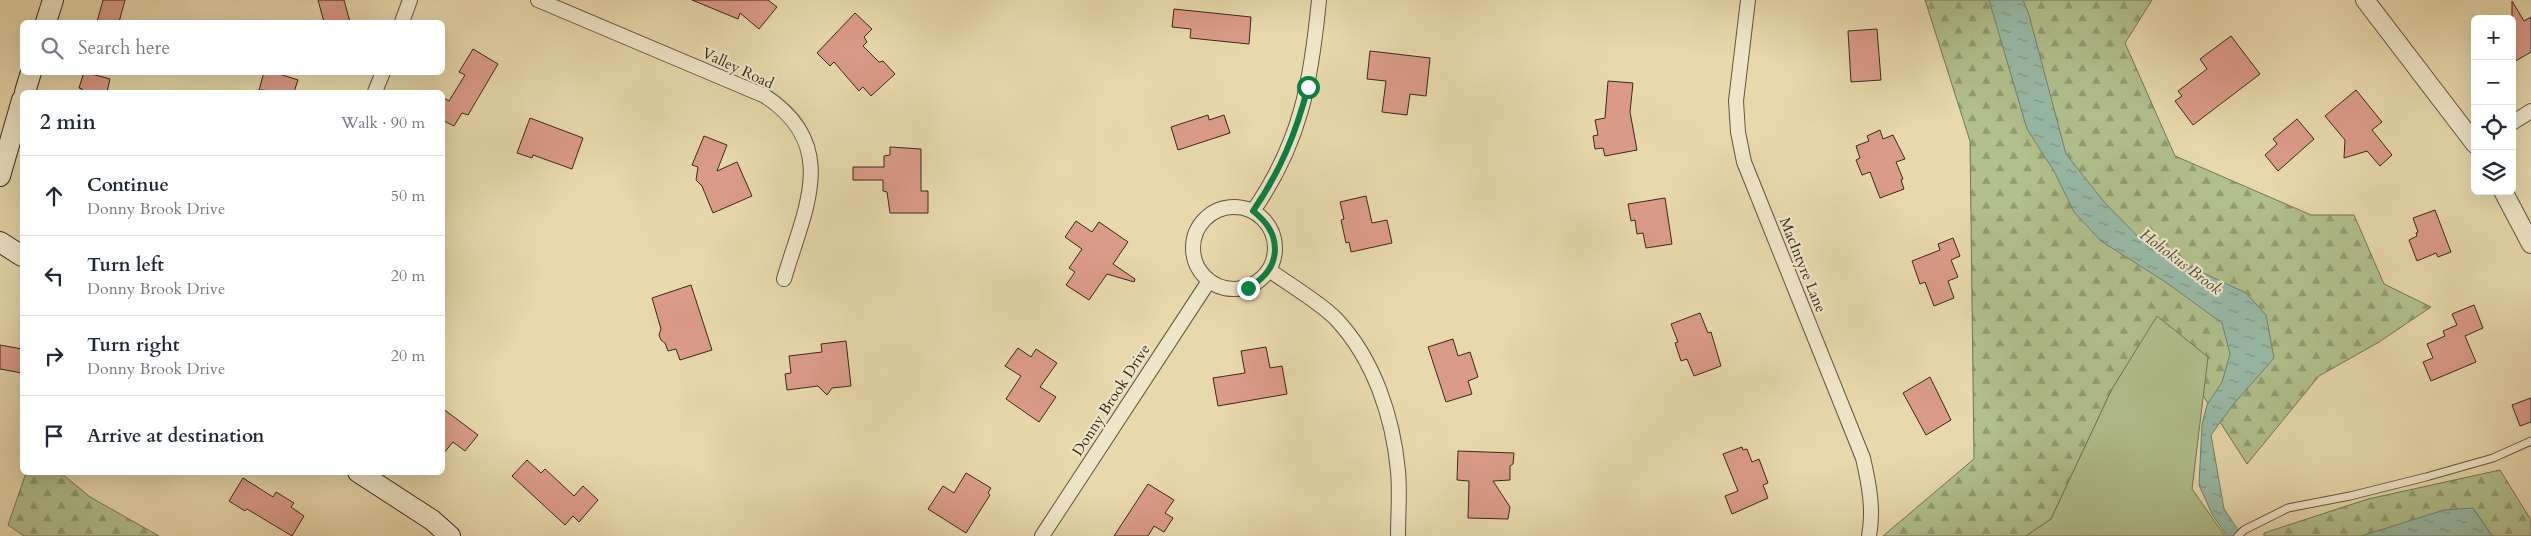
<!DOCTYPE html>
<html lang="en">
<head>
<meta charset="utf-8">
<style>
  body { margin:0; font-family:Cardo,serif; background:#f2f2f3; color:#1f2937 }
  .controls { position:absolute; right:15px; top:15px; display:grid; overflow:hidden; border-radius:8px; box-shadow:0 5px 20px #0002 }
  .controls button { width:45px; height:45px; display:grid; place-items:center; padding:0; border:0; border-bottom:1px solid #e0e1e3; background:#fff; color:#1f2937; font:25px sans-serif }
  .stop { position:absolute; width:15px; height:15px; margin:-11px; border:4px solid #0b8043; border-radius:50%; background:#fff }
  .stop.end { background:#0b8043; border-color:#fff; box-shadow:0 1px 5px #0008 }
  .list { margin:0; padding:0; list-style:none }
  h2 { display:flex; justify-content:space-between; align-items:center; height:65px; margin:0; padding:0 20px; font-size:21px }
  h2 small { font-size:16px; font-weight:400; color:#747a83 }
  .list li { display:grid; grid-template-columns:32px 1fr auto; gap:15px; align-items:center; box-sizing:border-box; height:80px; padding:0 20px; border-top:1px solid #e0e1e3 }
  .list b { display:block; font-size:19px; white-space:nowrap }
  .list p { margin:0; font-size:16px; white-space:nowrap; color:#747a83 }
  .list em { font-size:16px; font-style:normal; color:#747a83 }
  .icon { flex:none; width:28px; height:28px; fill:none; stroke:currentColor; stroke-width:2; stroke-linecap:round; stroke-linejoin:round }
  .map { position:relative; flex:none; width:2531px; height:536px; overflow:hidden }
  .search { position:absolute; background:#fff; box-shadow:0 5px 20px #0002; left:20px; top:20px; width:425px; height:55px; display:flex; align-items:center; gap:12px; box-sizing:border-box; padding:0 18px; border-radius:8px; color:#747a83; font-size:19px }
  .panel { position:absolute; background:#fff; box-shadow:0 5px 20px #0002; left:20px; top:90px; width:425px; height:385px; border-radius:8px }
  .map>svg:first-child { display:block }
  .forest { fill:url(#forest-firs); stroke:#767454 }
  .park { fill:#b1c08d; stroke:#767454 }
  .water { fill:url(#water-ripples); stroke:#72806f }
  .building { fill:#db9b89; stroke:#3a281c }
  .lines { fill:none; stroke-linecap:round; stroke-linejoin:round }
  .service-casing { stroke:#655440; stroke-width:9 }
  .minor-casing { stroke:#655440; stroke-width:16 }
  .tertiary-casing { stroke:#655440; stroke-width:20 }
  .secondary-casing { stroke:#3a281c; stroke-width:22 }
  .service { stroke:#efe6c9; stroke-width:7 }
  .minor { stroke:#efe6c9; stroke-width:14 }
  .tertiary { stroke:#efe6c9; stroke-width:18 }
  .secondary { stroke:#efe6c9; stroke-width:20 }
  .route { stroke:#0b8043; stroke-width:6 }
  .labels { text-anchor:middle; dominant-baseline:central; stroke-width:4.5; stroke-linejoin:round; paint-order:stroke }
  .street-label { font-size:15px; fill:#3a281c; stroke:#efe6c9 }
  .water-label { font-size:16px; font-style:italic; fill:#514c3e; stroke:#efe6c9 }
</style>
</head>
<body>
<div class="map">
<svg width="2531" height="536" viewBox="0 0 2531 536">
  <defs>
    <pattern id="forest-firs" width="22" height="20" patternUnits="userSpaceOnUse" patternTransform="scale(1.25)"><rect width="22" height="20" fill="#b1c08d"/><path d="M5 1l3.5 6h-7zM16 11l3.5 6h-7z" fill="#919c72"/></pattern>
    <pattern id="water-ripples" width="26" height="14" patternUnits="userSpaceOnUse" patternTransform="scale(1.25)"><rect width="26" height="14" fill="#97baa6"/><path d="M2 4q2-2 4 0t4 0M15 11q2-2 4 0t4 0" fill="none" stroke="#7c9786"/></pattern>
  </defs>
  <rect width="100%" height="100%" fill="#e7d9ac"/>
  <filter id="stains"><feTurbulence type="fractalNoise" baseFrequency=".004" numOctaves="4"/><feColorMatrix values="0 0 0 0 .2 0 0 0 0 .09 0 0 0 0 .02 0 0 0 .5 -.17"/></filter>
  <radialGradient id="worn" r=".72"><stop offset=".6" stop-color="#630" stop-opacity="0"/><stop offset="1" stop-color="#630" stop-opacity=".3"/></radialGradient>
  <path class="forest" d="M1925 0H2152L2125 43 2175 156 2311 215H2354L2384 284 2431 307 2379 342 2319 376 2247 464 2155 321 2112 389 2051 519 2026 536H1883L1974 459 1970 141Z
    M2500 470 2531 520V536H2492L2473 508 2361 536H2264V533L2368 499Z
    M26 473H61L90 497 159 536H24L8 525Z"/>
  <path class="park" d="M2157 316 2208 357 2192 489 2225 536H2026L2051 519 2112 389Z"/>
  <path class="water" d="M1989 0H2023L2029 15 2066 154 2105 203 2148 247 2246 293 2266 315 2274 358 2232 406 2211 435 2224 509 2242 536H2227L2212 514 2199 485 2202 424 2207 405 2222 382 2230 354 2222 323 2164 281 2101 241 2074 212 2054 171 2027 129Z
    M2473 508 2492 536H2361L2444 510Z"/>
  <path class="building" d="M103 0H125L119 22H97Z
    M318 0H344L350 22H324Z
    M692 0H768L777 7 759 29 740 13 738 19Z
    M2512 1 2524 21 2531 17V52L2512 63Z
    M1174 9 1251 17 1249 44 1190 38 1191 29 1172 27Z
    M855 13 872 29 864 37 867 42 863 46 879 62 883 61 895 74 871 96 863 87 859 91 834 62 830 66 817 53Z
    M1877 29 1881 80 1851 82 1848 31Z
    M2231 36 2260 74 2193 125 2175 101 2182 96 2178 91 2207 69 2200 59Z
    M473 49 498 64 468 115 462 113 454 126 442 120V97L449 101 465 75 459 72Z
    M1370 51 1430 58 1426 96 1410 94 1407 115 1382 112 1386 81 1367 79Z
    M84 72 110 79 107 92H81L82 89 79 88Z
    M264 72H273L298 80 294 92 259 90Z
    M1608 81 1633 83 1630 112 1637 150 1605 156 1603 148 1595 149 1593 136 1598 135 1595 120 1605 118Z
    M2356 90 2382 122 2372 130 2392 155 2380 166 2367 151 2344 158 2345 140 2325 116Z
    M1208 115 1209 120 1224 115 1230 133 1178 150 1171 127Z
    M530 118 583 138 572 169 533 155 532 158 517 153Z
    M2297 119 2314 139 2278 171 2265 155 2277 144 2273 139Z
    M1880 130 1883 139 1893 135 1905 159 1896 162 1903 179 1901 180 1904 189 1880 198 1870 172 1862 175 1856 160 1860 158 1856 146 1869 141 1867 136Z
    M704 136 727 145 717 171 737 162 752 196 713 213 702 186 696 180 698 167 692 165Z
    M890 147 921 149V191H928V213H890L887 192 883 191V180H853V167H884V156L890 155Z
    M1366 196 1372 223 1387 220 1392 243 1351 252 1349 242 1346 243 1341 220 1344 219 1340 202Z
    M1665 198 1672 244 1646 248 1643 233 1637 234 1635 220 1631 221 1628 204Z
    M2435 210 2451 252 2438 257 2436 253 2417 261 2409 240 2417 236 2416 233 2418 232 2413 218Z
    M1076 221 1092 232 1099 222 1128 242 1113 264 1135 279 1134 282 1107 274 1089 300 1066 285 1075 272 1069 268 1082 249 1065 237Z
    M1953 238 1960 256 1951 260 1958 277 1948 281 1954 298 1934 306 1925 282 1920 284 1912 261 1940 250 1938 244Z
    M691 285 712 350 680 360 676 349 668 351 665 343 661 340 659 335 661 329 652 298Z
    M2474 305 2483 328 2465 336 2476 362 2431 381 2423 362 2433 358 2427 344 2445 336 2443 331 2457 325 2452 314Z
    M1700 313 1708 333 1711 332 1721 366 1694 376 1687 359 1681 361 1675 343 1678 342 1671 324Z
    M1453 339 1458 356 1470 352 1478 377 1468 381 1472 394 1446 402 1428 347Z
    M846 341 851 386 832 388 827 395 818 386 787 390 785 374 791 373 789 356 822 352 821 344Z
    M0 345 22 349V373L0 369Z
    M1266 347 1270 368 1282 366 1287 394 1218 406 1213 378 1245 373 1241 351Z
    M1018 348 1031 357 1036 349 1057 363 1040 387 1056 397 1039 422 1006 399 1021 376 1005 366Z
    M1930 377 1951 420 1926 435 1903 393Z
    M2531 398V422L2520 426 2512 405Z
    M442 408 478 435 465 451 453 442 442 455Z
    M1742 447 1743 450 1747 449 1752 462 1759 459 1768 483 1763 485 1768 498 1732 514 1725 496 1738 491 1723 454Z
    M1458 451 1514 453 1513 464 1510 466V480L1493 481 1510 507 1508 519 1468 518 1469 481 1457 480Z
    M527 460 541 473 545 469 574 496 583 486 598 500 579 522 573 516 565 525 512 476Z
    M966 473 991 488 988 493 990 495 966 533 928 509 943 486 954 493Z
    M243 478 273 497 276 492 294 503 291 507 304 516 292 536 247 509 245 511 229 501Z
    M1148 484 1174 500 1165 513 1173 518 1164 532 1154 526 1148 536H1114Z"/>
  <g class="lines">
    <defs>
      <path id="service" d="M2238 536 2244 530 2288 508 2350 496 2426 477 2493 458 2531 441"/>
      <path id="minor" d="M538 0 765 96C841 146 804 210 784 279
        M1748 0 1736 101 1738 132 1744 162 1863 458C1869 484 1874 510 1869 536
        M402 22 410 0
        M375 92 383 72
        M2512 123 2531 111
        M1193 248a41 41 0 1 1 82 0a41 41 0 1 1-82 0Z
        M1253 211C1301 142 1311 82 1319 0
        M1269 270C1287 283 1324 305 1337 320 1374 360 1393 417 1398 471 1400 492 1398 514 1398 536
        M1042 536 1209 281"/>
      <path id="tertiary" d="M2365 0 2475 144
        M2503 191 2531 244"/>
      <path id="secondary" d="M46 22 53 0
        M25 92 31 72
        M0 176 22 100
        M0 242 22 256
        M358 472 432 520 450 536"/>
    </defs>
    <use href="#service" class="service-casing"/>
    <use href="#minor" class="minor-casing"/>
    <use href="#tertiary" class="tertiary-casing"/>
    <use href="#secondary" class="secondary-casing"/>
    <use href="#service" class="service"/>
    <use href="#minor" class="minor"/>
    <use href="#tertiary" class="tertiary"/>
    <use href="#secondary" class="secondary"/>
  </g>
  <g class="lines">
    <path class="route" d="M1248 288C1282 269 1284 235 1253 211 1280 172 1296 133 1308 87"/>
  </g>
  <g class="labels">
    <g class="street-label">
      <text transform="translate(738 68) rotate(25)">Valley Road</text>
      <text transform="translate(1803 265) rotate(68)">MacIntyre Lane</text>
      <text transform="translate(1111 400) rotate(-57)">Donny Brook Drive</text>
    </g>
    <g class="water-label">
      <text transform="translate(2181 262) rotate(37)">Hohokus Brook</text>
    </g>
  </g>
  <rect width="100%" height="100%" filter="url(#stains)"/>
  <rect width="100%" height="100%" fill="url(#worn)"/>
</svg>
<div class="controls">
<button>+</button>
<button>−</button>
<button><svg class="icon" aria-label="locate" viewBox="0 0 24 24"><circle cx="12" cy="12" r="6"/><path d="M12 2v4M12 18v4M2 12h4M18 12h4"/></svg></button>
<button><svg class="icon" aria-label="layers" viewBox="0 0 24 24"><path d="M12 4l9 5-9 5-9-5zM3 14l9 5 9-5"/></svg></button>
</div>
<div class="stop" style="left:1308px;top:87px"></div>
<div class="stop end" style="left:1248px;top:288px"></div>
<div class="search"><svg class="icon" aria-label="search" viewBox="0 0 24 24"><circle cx="10" cy="10" r="6"/><path d="M15 15l6 6"/></svg>Search here</div>
<section class="panel">
<h2>2 min<small>Walk · 90 m</small></h2>
<ul class="list">
<li><svg class="icon" aria-label="ahead" viewBox="0 0 24 24"><path d="M12 20V5M6 11l6-6 6 6"/></svg><div><b>Continue</b><p>Donny Brook Drive</p></div><em>50 m</em></li>
<li><svg class="icon" aria-label="left" viewBox="0 0 24 24"><path d="M17 20v-9H6M10 6l-5 5 5 5"/></svg><div><b>Turn left</b><p>Donny Brook Drive</p></div><em>20 m</em></li>
<li><svg class="icon" aria-label="right" viewBox="0 0 24 24"><path d="M7 20v-9h11M14 6l5 5-5 5"/></svg><div><b>Turn right</b><p>Donny Brook Drive</p></div><em>20 m</em></li>
<li><svg class="icon" aria-label="arrive" viewBox="0 0 24 24"><path d="M6 21V4h12l-3 4 3 4H6"/></svg><div><b>Arrive at destination</b></div></li>
</ul>
</section>
</div>
</body>
</html>
